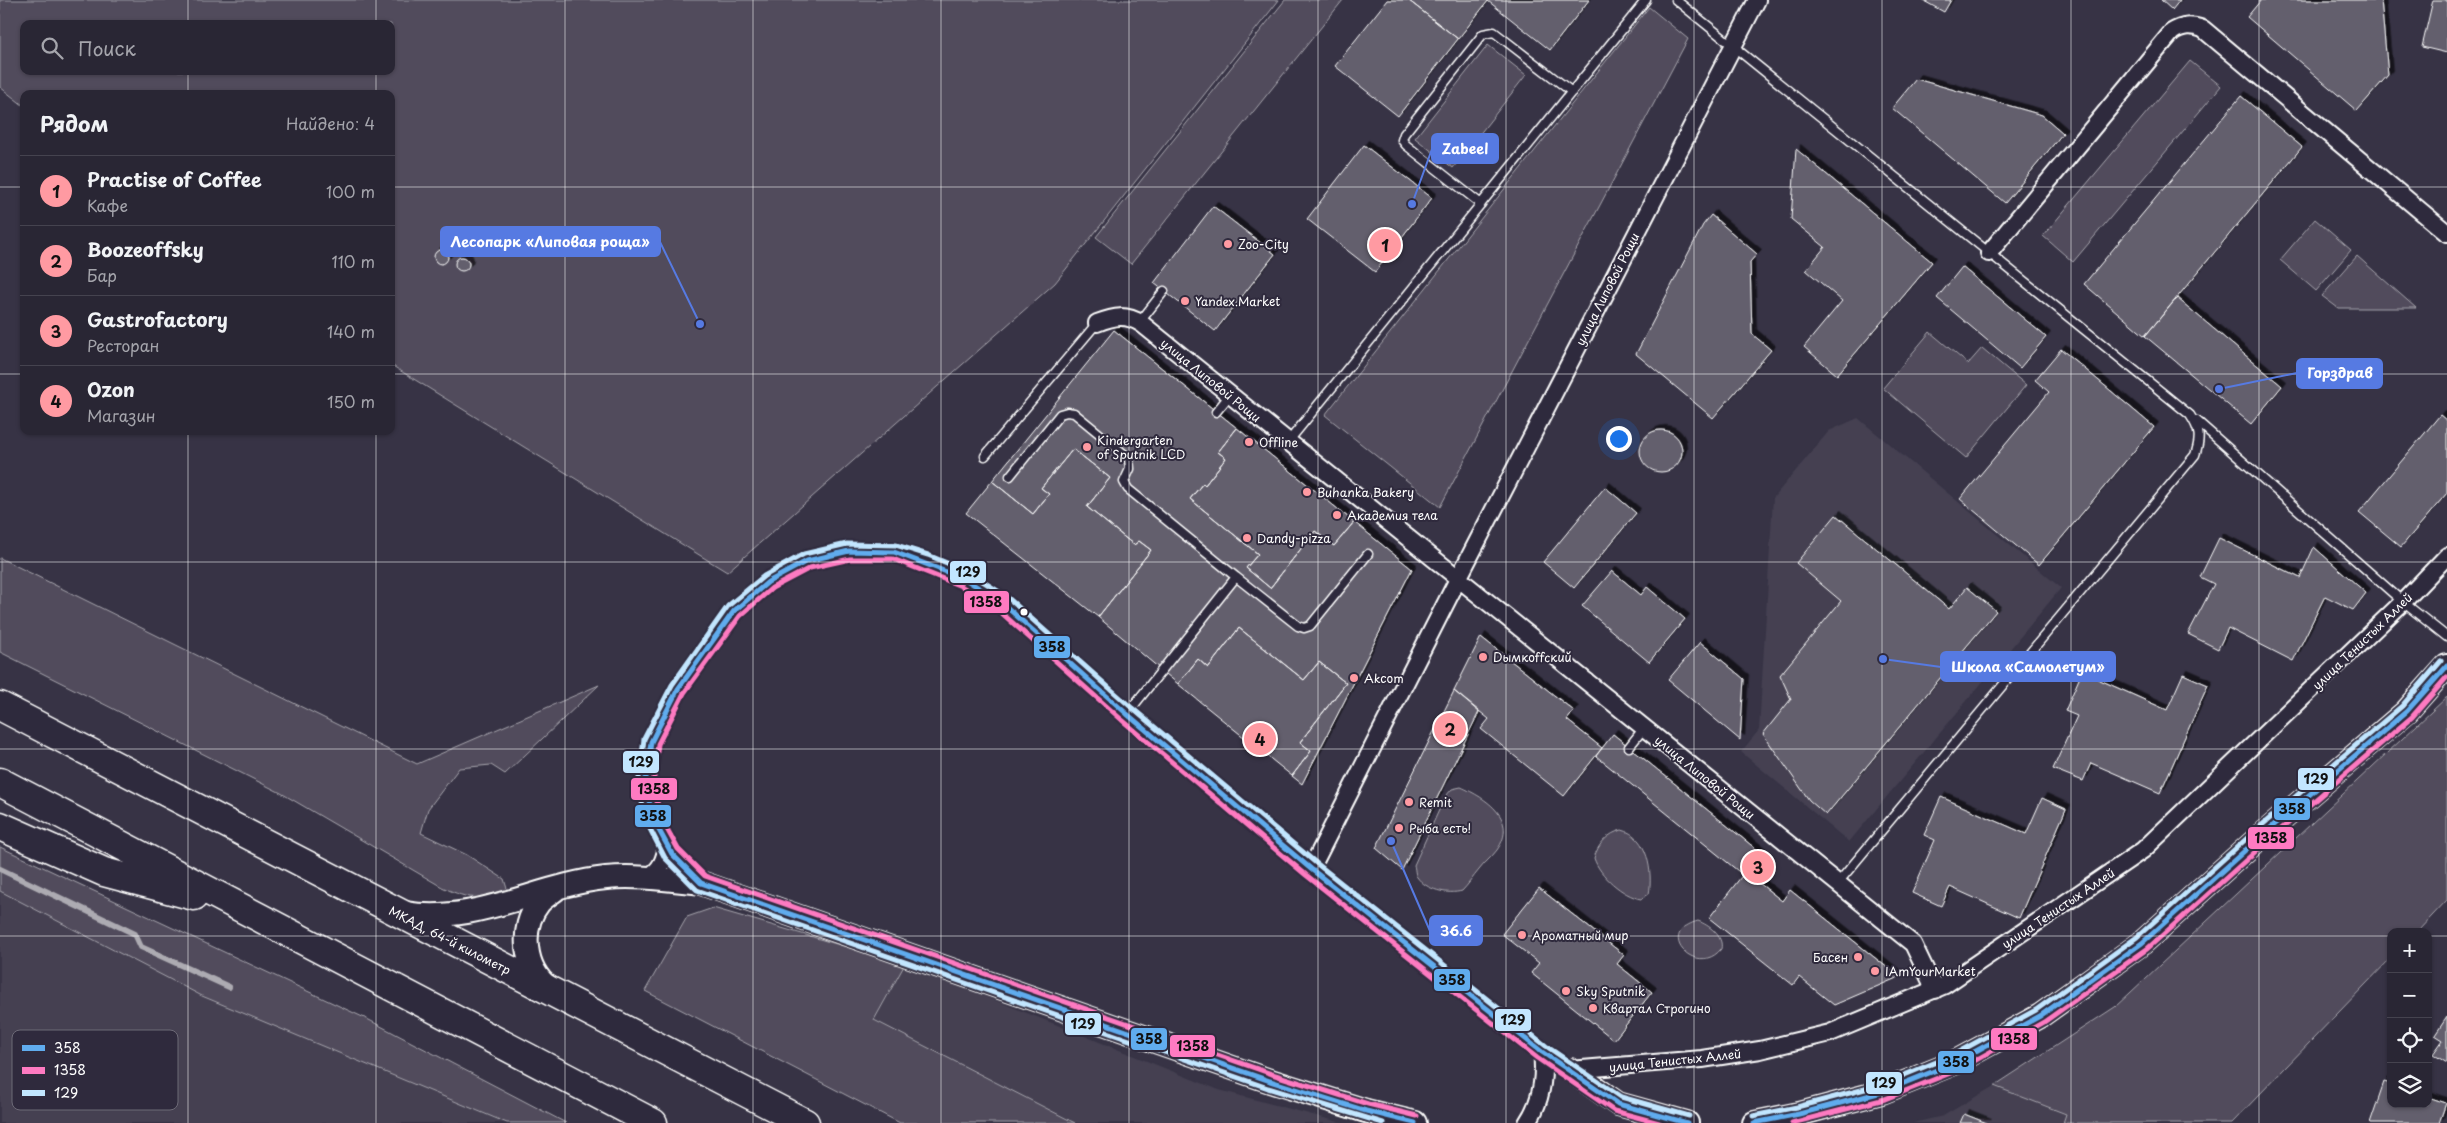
<!DOCTYPE html>
<html lang="ru">
<head>
<meta charset="utf-8">
<style>
  body { margin:0; font-family:"Playpen Sans",sans-serif; background:#353240; color:#f1f3f6 }
  .controls { position:absolute; right:15px; bottom:15px; display:grid; overflow:hidden; border-radius:10px; box-shadow:0 1px 4px #0004 }
  .controls button { width:45px; height:45px; display:grid; place-items:center; padding:0; border:0; border-bottom:1px solid #45434f; background:#292634; color:#f1f3f6; font:25px sans-serif }
  .you { position:absolute; left:1618px; top:438px; width:18px; height:18px; margin:-12px; border:4px solid #fff; border-radius:50%; background:#1a73e8; box-shadow:0 0 0 8px #1a73e833 }
  .badge { display:grid; place-items:center; width:32px; height:32px; border-radius:50%; background:#ff9aa2; color:#111; font-size:16px; font-weight:700 }
  .pin { position:absolute; translate:-50% -50%; border:2px solid #fff; box-shadow:0 1px 5px #0006 }
  .list { margin:0; padding:0; list-style:none }
  h2 { display:flex; justify-content:space-between; align-items:center; height:65px; margin:0; padding:0 20px; font-size:21px }
  h2 small { font-size:16px; font-weight:400; color:#a5a5ac }
  .list li { display:grid; grid-template-columns:32px 1fr auto; gap:15px; align-items:center; box-sizing:border-box; height:70px; padding:0 20px; border-top:1px solid #45434f }
  .list b { display:block; font-size:19px; white-space:nowrap }
  .list p { margin:0; font-size:16px; white-space:nowrap; color:#a5a5ac }
  .list em { font-size:16px; font-style:normal; color:#a5a5ac }
  .icon { flex:none; width:28px; height:28px; fill:none; stroke:currentColor; stroke-width:2; stroke-linecap:round; stroke-linejoin:round }
  .map { position:relative; flex:none; width:2447px; height:1123px; overflow:hidden }
  .search { position:absolute; background:#292634; box-shadow:0 1px 4px #0004; left:20px; top:20px; width:375px; height:55px; display:flex; align-items:center; gap:12px; box-sizing:border-box; padding:0 18px; border-radius:10px; color:#a5a5ac; font-size:19px }
  .panel { position:absolute; background:#292634; box-shadow:0 1px 4px #0004; left:20px; top:90px; width:375px; height:345px; border-radius:10px }
  .map>svg:first-child { display:block }
  .built { fill:#444051 }
  .green { fill:#514c5c; stroke:#a8a6ae; fill-rule:evenodd }
  .lines { fill:none; stroke-linecap:round; stroke-linejoin:round }
  .stream { stroke:#adabb2; stroke-width:6 }
  .building { fill:#635f6d; stroke:#fff; filter:url(#shadow) }
  .lane-casing { stroke:#fff; stroke-width:11 }
  .street-casing { stroke:#fff; stroke-width:20 }
  .secondary-casing { stroke:#fff; stroke-width:26 }
  .highway-casing { stroke:#fff; stroke-width:31 }
  .lane { stroke:#2f2a3d; stroke-width:8 }
  .street { stroke:#2f2a3d; stroke-width:16 }
  .secondary { stroke:#2f2a3d; stroke-width:22 }
  .highway { stroke:#2f2a3d; stroke-width:28 }
  .bus-1-casing { stroke:#2f2a3d; stroke-width:9 }
  .bus-2-casing { stroke:#2f2a3d; stroke-width:9 }
  .bus-3-casing { stroke:#2f2a3d; stroke-width:9 }
  .bus-1 { stroke:#60acee; stroke-width:5 }
  .bus-2 { stroke:#fe7ac1; stroke-width:5 }
  .bus-3 { stroke:#c2e6ff; stroke-width:5 }
  .grid { fill:none; stroke:#fff; stroke-width:1; stroke-opacity:0.55 }
  .poi-dot { fill:#ff9aa2; stroke:#2f2a3d; stroke-width:2 }
  .bus-dot { fill:#fff; stroke:#2f2a3d; stroke-width:2 }
  .labels { text-anchor:middle; dominant-baseline:central; stroke-width:4; stroke-linejoin:round; paint-order:stroke }
  .poi-label { font-size:12px; fill:#fff; stroke:#2f2a3d; text-anchor:start }
  .street-label { font-size:12px; fill:#fff; stroke:#2f2a3d }
  .key { fill:#2f2a3d; stroke:#6d6a77; stroke-width:1 }
  .key-label { font-size:14px; fill:#fff }
  .leader { fill:none; stroke:#567ae2; stroke-width:2 }
  .callout-dot { fill:#567ae2; stroke:#2f2a3d; stroke-width:2 }
  .callout { fill:#567ae2; stroke:#567ae2; stroke-width:2 }
  .callout-label { font-size:14px; text-anchor:middle; font-weight:bold; fill:#fff }
  .line-badge { stroke:#2f2a3d; stroke-width:2 }
  .pale-badge-label { font-size:14px; text-anchor:middle; font-weight:bold; fill:#111 }
</style>
</head>
<body>
<div class="map">
<svg width="2447" height="1123" viewBox="0 0 2447 1123">
  <defs>
    <filter id="shadow"><feDropShadow dx="4.5" dy="-4.5" stdDeviation="0" flood-color="#0009"/></filter>
  </defs>
  <rect width="100%" height="100%" fill="#373345"/>
  <filter id="ink" filterUnits="userSpaceOnUse"><feTurbulence type="fractalNoise" baseFrequency=".02" numOctaves="2"/><feDisplacementMap in="SourceGraphic" scale="10" xChannelSelector="R" yChannelSelector="G"/><feConvolveMatrix kernelMatrix="1 2 1 2 8 2 1 2 1" color-interpolation-filters="sRGB"/></filter>
  <g filter="url(#ink)">
    <path class="built" d="M1858 418 2061 588 1849 842 1741 752 1759 730 1773 498 1829 431Z
      M0 891 202 996 507 1123H0Z
      M905 964 1219 1090 1343 1123H1075L874 1020Z
      M1994 1086 2066 1114 2063 1123H1913L1943 1116Z"/>
    <path class="green" d="M0 0H1279L1055 283 727 572 391 365V94H24V106L0 87ZM24 24H391V71H24Z
      M1285 0H1343L1131 264 1096 237Z
      M1649 7 1688 39 1440 507 1325 415Z
      M1488 45 1526 75 1453 168 1415 138Z
      M2190 61 2221 86 2073 262 2043 236Z
      M2315 219 2351 250 2316 291 2280 260Z
      M2357 256 2416 308H2338L2322 296Z
      M1930 332 1968 364 1982 348 2026 385 1966 458 1883 388Z
      M0 558 417 764 599 685 505 774 491 765 459 768 428 809 421 833 467 855 504 879 508 892C476 899 472 901 442 887L281 793 0 652Z
      M2447 697V900L2417 932H2391V958L2232 1123H2063L2066 1114 1994 1086 2115 1007Z
      M1461 787C1486 798 1519 819 1497 850 1492 857 1484 863 1479 870 1473 877 1468 885 1462 891 1448 895 1426 890 1417 877 1415 875 1415 868 1414 865L1445 797 1452 789Z
      M1622 830C1648 836 1653 873 1649 894L1641 899C1623 896 1599 875 1594 858 1598 844 1608 833 1622 830Z
      M0 847 369 1020 566 1123H507L202 996 0 891Z
      M713 908 905 964 874 1020 1075 1123H900L645 991 687 917Z
      M1698 921C1709 925 1724 936 1721 949 1698 978 1652 934 1698 921Z"/>
    <g class="lines">
      <path class="stream" d="M0 869 135 934 141 947 229 987"/>
    </g>
    <path class="building" d="M1387 0H1408L1458 39 1398 116 1335 66Z
      M1408 0H1589L1550 50 1488 1 1458 39Z
      M1922 0H1951L1944 12Z
      M2161 0H2180L2172 10Z
      M2261 0H2381L2388 75 2357 111 2247 17Z
      M2433 0H2447V53L2422 47Z
      M1916 79 2042 115 2063 133 2005 203 1892 108Z
      M2241 96 2302 147 2145 336 2084 284Z
      M1364 145 1432 198 1375 272 1307 219Z
      M1796 149 1932 262 1837 375 1804 347 1842 301 1806 270 1825 247 1791 219Z
      M1213 206 1275 254 1215 331 1154 283Z
      M1711 215 1757 254 1750 262 1752 334 1771 350 1713 418 1636 354 1703 225Z
      M434 257a7 7 0 1 1 14 0a7 7 0 1 1-14 0Z
      M455 264a7 7 0 1 1 14 0a7 7 0 1 1-14 0Z
      M1962 267 2046 337 2020 368 1937 298Z
      M2177 298 2282 386 2251 424 2145 336Z
      M1114 330 1237 428 1218 452 1226 458 1205 485 1203 483 1190 499 1258 554 1246 568 1270 588 1315 531 1334 546 1354 522 1412 569 1302 784 1292 776 1311 751 1300 742 1346 683 1319 662 1304 680 1239 628 1208 668 1198 659 1178 684 1098 617 1151 550 1139 541 1134 545 1087 507 1110 478 1073 449 1041 488 1049 494 1033 514 992 481Z
      M2061 349 2154 427 2039 565 1960 499 2049 392 2035 380Z
      M2440 415 2447 421V493L2401 547 2359 512Z
      M1237 428 1354 522 1334 546 1315 531 1270 588 1246 568 1258 554 1190 499 1203 483 1205 485 1226 458 1218 452Z
      M1640 451a21 21 0 1 1 42 0a21 21 0 1 1-42 0Z
      M1073 449 1110 478 1087 507 1134 545 1139 541 1151 550 1098 617 966 513 992 481 1033 514 1049 494 1041 488Z
      M1605 487 1636 513 1574 588 1543 562Z
      M1836 515 1949 609 1967 587 1996 611 1826 815 1809 800 1763 734 1791 699 1780 675 1841 601 1796 563Z
      M2219 538 2300 578 2314 547 2366 593 2353 610 2325 596 2293 661 2228 628 2218 649 2188 634 2214 584 2200 577Z
      M1612 571 1641 595 1647 587 1685 619 1649 662 1582 606Z
      M1239 628 1304 680 1319 662 1346 683 1300 742 1311 751 1292 776 1178 684 1198 659 1208 668Z
      M1481 637 1574 711 1567 720 1602 748 1564 796 1481 729 1489 719 1454 691Z
      M1700 642 1744 679 1740 740 1668 680Z
      M2082 672 2167 710 2183 674 2208 685 2160 793 2091 763 2083 781 2053 769 2077 716 2065 711Z
      M1454 691 1479 712 1402 870 1376 848Z
      M1613 734 1761 853 1743 875 1596 756Z
      M1941 797 2026 834 2042 798 2066 809 2019 918 1950 887 1941 906 1912 893 1935 840 1924 835Z
      M1745 872 1782 901 1790 890 1899 977 1834 1005 1799 977 1793 985 1709 918Z
      M1539 888 1624 955 1617 964 1652 992 1614 1040 1531 973 1539 963 1502 934Z
      M2447 1017V1063L2433 1054 2443 1040 2435 1035Z
      M2384 1082 2391 1084V1104H2428V1097L2446 1103 2439 1123H2370Z
      M1964 1114 1987 1123H1960Z"/>
    <g class="lines">
      <defs>
        <path id="lane" d="M1676 0 2190 415C2200 430 2201 438 2195 455L1837 884
          M1481 204 1406 145 1402 140 1404 134 1483 34 1494 32 1572 92
          M1139 323 1164 291
          M1216 412 1230 395
          M2197 421 2403 602 2447 637
          M1288 442 1646 0
          M985 456 1097 323
          M1010 476 1060 414 1067 412 1074 413 1129 458 1130 469 1124 482 1128 489 1236 577 1127 714
          M1236 577 1298 626 1304 628 1310 626 1368 554
          M1629 747 1644 728"/>
        <path id="street" d="M1989 253 2172 32C2183 25 2191 25 2203 29L2447 233
          M1097 323C1115 316 1126 314 1142 324L1913 944 1935 990
          M1311 869 1458 579 1757 0
          M648 877C661 870 665 859 667 845
          M701 883 672 854 654 821 645 785 651 742 678 689 734 611 768 582 807 561 849 551 894 552 925 562 965 579 1001 602 1127 714 1311 869 1542 1052 1570 1070 1702 1059 1760 1050 1830 1033 1945 985 2143 850 2403 602 2447 556
          M1527 1123C1542 1101 1545 1077 1542 1052"/>
        <path id="secondary" d="M405 913C475 925 538 885 606 878 638 875 670 880 701 883L1270 1081 1366 1111 1415 1123
          M549 988C524 969 519 928 539 903 543 898 550 894 555 890
          M1570 1070 1618 1104 1687 1123
          M1754 1123 1799 1114 1882 1092 1954 1063 2040 1016 2142 943 2260 837 2407 711 2447 666"/>
        <path id="highway" d="M0 706 805 1123
          M0 782 653 1123
          M0 826 104 872 194 896"/>
      </defs>
      <use href="#lane" class="lane-casing"/>
      <use href="#street" class="street-casing"/>
      <use href="#secondary" class="secondary-casing"/>
      <use href="#highway" class="highway-casing"/>
      <use href="#lane" class="lane"/>
      <use href="#street" class="street"/>
      <use href="#secondary" class="secondary"/>
      <use href="#highway" class="highway"/>
      <defs>
        <path id="bus-1" d="M1415 1123 1366 1111 1270 1081 701 883 672 854 654 821 645 785 651 742 678 689 734 611 768 582 807 561 849 551 894 552 965 579 1001 602 1127 714 1311 869 1542 1052 1618 1104 1687 1123
          M1754 1123 1799 1114 1882 1092 1954 1063 2040 1016 2142 943 2260 837 2407 711 2447 666"/>
        <path id="bus-2" d="M1417 1116 1368 1104 1272 1074 705 876 678 849 661 818 653 785 658 744 684 693 740 616 772 588 810 568 850 559H893L961 586 996 608 1122 720 1306 875 1537 1058 1614 1111 1659 1123
          M1792 1123 1885 1099 1958 1070 2044 1022 2147 949 2265 843 2412 717 2447 677"/>
        <path id="bus-3" d="M1753 1116 1797 1107 1880 1085 1951 1056 2036 1010 2137 937 2255 831 2402 706 2441 661
          M1383 1123 1268 1088 697 890 665 858 647 823 638 786 644 739 672 685 728 606 764 576 804 554 847 544 896 545 928 555 968 572 1006 596 1132 708 1316 863 1546 1046 1621 1097 1689 1116"/>
      </defs>
      <use href="#bus-1" class="bus-1-casing"/>
      <use href="#bus-2" class="bus-2-casing"/>
      <use href="#bus-3" class="bus-3-casing"/>
      <use href="#bus-1" class="bus-1"/>
      <use href="#bus-2" class="bus-2"/>
      <use href="#bus-3" class="bus-3"/>
    </g>
  </g>
  <path class="grid" d="M188 0V24M376 0V24M565 0V1123M753 0V1123M941 0V1123M1129 0V1123M1318 0V1123M1506 0V1123M1694 0V1123M1882 0V1123M2071 0V1123M2259 0V1123M188 71V94M376 71V94M0 187H24M391 187H2447M0 374H24M391 374H2447M188 431V1123M376 431V1123M0 562H2447M0 749H2447M0 936H2391M2428 936H2447"/>
  <g class="poi-dot">
    <circle cx="1228" cy="244" r="5"/>
    <circle cx="1185" cy="301" r="5"/>
    <circle cx="1249" cy="442" r="5"/>
    <circle cx="1087" cy="447" r="5"/>
    <circle cx="1307" cy="492" r="5"/>
    <circle cx="1337" cy="515" r="5"/>
    <circle cx="1247" cy="538" r="5"/>
    <circle cx="1483" cy="657" r="5"/>
    <circle cx="1354" cy="678" r="5"/>
    <circle cx="1409" cy="802" r="5"/>
    <circle cx="1399" cy="828" r="5"/>
    <circle cx="1522" cy="935" r="5"/>
    <circle cx="1858" cy="957" r="5"/>
    <circle cx="1875" cy="971" r="5"/>
    <circle cx="1566" cy="991" r="5"/>
    <circle cx="1593" cy="1008" r="5"/>
  </g>
  <circle class="bus-dot" cx="1024" cy="612" r="4.5"/>
  <g class="labels">
    <g class="poi-label">
      <text x="1238" y="244">Zoo-City</text>
      <text x="1195" y="301">Yandex.Market</text>
      <text x="1097" y="440">Kindergarten<tspan x="1097" dy="14">of Sputnik LCD</tspan></text>
      <text x="1259" y="442">Offline</text>
      <text x="1317" y="492">Buhanka Bakery</text>
      <text x="1347" y="515">Академия тела</text>
      <text x="1257" y="538">Dandy-pizza</text>
      <text x="1493" y="657">Dымкoffский</text>
      <text x="1364" y="678">Akcom</text>
      <text x="1419" y="802">Remit</text>
      <text x="1409" y="828">Рыба есть!</text>
      <text x="1532" y="935">Ароматный мир</text>
      <text x="1848" y="957" text-anchor="end">Басен</text>
      <text x="1885" y="971">IAmYourMarket</text>
      <text x="1576" y="991">Sky Sputnik</text>
      <text x="1603" y="1008">Квартал Строгино</text>
    </g>
    <g class="street-label">
      <text transform="translate(1607 289) rotate(-63)">улица Липовой Рощи</text>
      <text transform="translate(1211 380) rotate(39)">улица Липовой Рощи</text>
      <text transform="translate(2362 641) rotate(-44)">улица Тенистых Аллей</text>
      <text transform="translate(1705 777) rotate(39)">улица Липовой Рощи</text>
      <text transform="translate(2058 908) rotate(-34)">улица Тенистых Аллей</text>
      <text transform="translate(450 940) rotate(27)">МКАД, 64-й километр</text>
      <text transform="translate(1675 1060) rotate(-6)">улица Тенистых Аллей</text>
    </g>
  </g>
  <rect x="12" y="1030" width="166" height="80" rx="8" class="key"/>
  <rect x="22" y="1045" width="23" height="6" fill="#60acee"/>
  <rect x="22" y="1067" width="23" height="7" fill="#fe7ac1"/>
  <rect x="22" y="1090" width="23" height="6" fill="#c2e6ff"/>
  <g class="key-label">
    <text x="54" y="1053">358</text>
    <text x="54" y="1075">1358</text>
    <text x="54" y="1098">129</text>
  </g>
  <path class="leader" d="M1412 204L1432 149M700 324L660 242M2219 389L2297 373M1883 659L1941 667M1391 841L1430 931"/>
  <g class="callout-dot">
    <circle cx="1412" cy="204" r="5"/>
    <circle cx="700" cy="324" r="5"/>
    <circle cx="2219" cy="389" r="5"/>
    <circle cx="1883" cy="659" r="5"/>
    <circle cx="1391" cy="841" r="5"/>
  </g>
  <g class="callout">
    <rect x="1432" y="134" width="66" height="29" rx="5"/>
    <rect x="441" y="227" width="219" height="29" rx="5"/>
    <rect x="2297" y="359" width="85" height="29" rx="5"/>
    <rect x="1941" y="652" width="174" height="29" rx="5"/>
    <rect x="1430" y="916" width="52" height="29" rx="5"/>
  </g>
  <g class="callout-label">
    <text x="1465" y="154">Zabeel</text>
    <text x="550" y="247">Лесопарк «Липовая роща»</text>
    <text x="2340" y="378">Горздрав</text>
    <text x="2028" y="672">Школа «Самолетум»</text>
    <text x="1456" y="936">36.6</text>
  </g>
  <g class="line-badge">
    <rect x="949" y="560" width="38" height="24" rx="5" fill="#c2e6ff"/>
    <rect x="963" y="590" width="47" height="24" rx="5" fill="#fe7ac1"/>
    <rect x="1033" y="635" width="38" height="24" rx="5" fill="#60acee"/>
    <rect x="622" y="750" width="38" height="24" rx="5" fill="#c2e6ff"/>
    <rect x="2297" y="767" width="38" height="24" rx="5" fill="#c2e6ff"/>
    <rect x="630" y="777" width="48" height="24" rx="5" fill="#fe7ac1"/>
    <rect x="2273" y="797" width="38" height="24" rx="5" fill="#60acee"/>
    <rect x="634" y="804" width="38" height="24" rx="5" fill="#60acee"/>
    <rect x="2247" y="826" width="48" height="24" rx="5" fill="#fe7ac1"/>
    <rect x="1433" y="968" width="38" height="24" rx="5" fill="#60acee"/>
    <rect x="1494" y="1008" width="38" height="24" rx="5" fill="#c2e6ff"/>
    <rect x="1064" y="1012" width="38" height="24" rx="5" fill="#c2e6ff"/>
    <rect x="1990" y="1027" width="48" height="24" rx="5" fill="#fe7ac1"/>
    <rect x="1130" y="1027" width="38" height="24" rx="5" fill="#60acee"/>
    <rect x="1169" y="1034" width="47" height="24" rx="5" fill="#fe7ac1"/>
    <rect x="1937" y="1050" width="38" height="24" rx="5" fill="#60acee"/>
    <rect x="1865" y="1071" width="38" height="24" rx="5" fill="#c2e6ff"/>
  </g>
  <g class="pale-badge-label">
    <text x="968" y="577">129</text>
    <text x="986" y="607">1358</text>
    <text x="1052" y="652">358</text>
    <text x="641" y="767">129</text>
    <text x="2316" y="784">129</text>
    <text x="654" y="794">1358</text>
    <text x="2292" y="814">358</text>
    <text x="653" y="821">358</text>
    <text x="2271" y="843">1358</text>
    <text x="1452" y="985">358</text>
    <text x="1513" y="1025">129</text>
    <text x="1083" y="1029">129</text>
    <text x="2014" y="1044">1358</text>
    <text x="1149" y="1044">358</text>
    <text x="1193" y="1051">1358</text>
    <text x="1956" y="1067">358</text>
    <text x="1884" y="1088">129</text>
  </g>
</svg>
<div class="controls">
<button>+</button>
<button>−</button>
<button><svg class="icon" aria-label="locate" viewBox="0 0 24 24"><circle cx="12" cy="12" r="6"/><path d="M12 2v4M12 18v4M2 12h4M18 12h4"/></svg></button>
<button><svg class="icon" aria-label="layers" viewBox="0 0 24 24"><path d="M12 4l9 5-9 5-9-5zM3 14l9 5 9-5"/></svg></button>
</div>
<div class="you"></div>
<div class="pin badge" style="left:1385px;top:245px">1</div>
<div class="pin badge" style="left:1450px;top:729px">2</div>
<div class="pin badge" style="left:1758px;top:867px">3</div>
<div class="pin badge" style="left:1260px;top:739px">4</div>
<div class="search"><svg class="icon" aria-label="search" viewBox="0 0 24 24"><circle cx="10" cy="10" r="6"/><path d="M15 15l6 6"/></svg>Поиск</div>
<section class="panel">
<h2>Рядом<small>Найдено: 4</small></h2>
<ul class="list">
<li><span class="badge">1</span><div><b>Practise of Coffee</b><p>Кафе</p></div><em>100 m</em></li>
<li><span class="badge">2</span><div><b>Boozeoffsky</b><p>Бар</p></div><em>110 m</em></li>
<li><span class="badge">3</span><div><b>Gastrofactory</b><p>Ресторан</p></div><em>140 m</em></li>
<li><span class="badge">4</span><div><b>Ozon</b><p>Магазин</p></div><em>150 m</em></li>
</ul>
</section>
</div>
</body>
</html>
